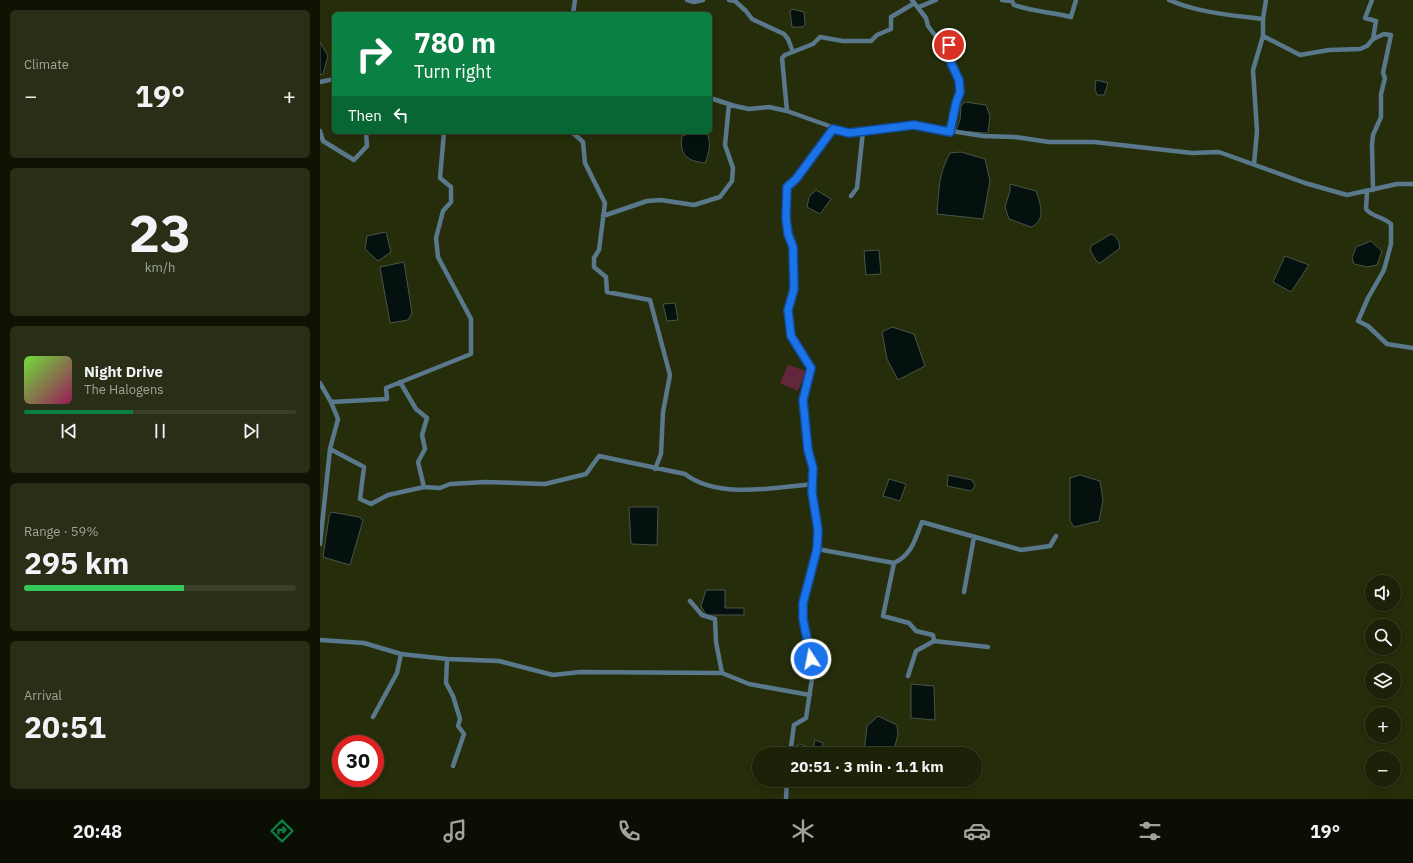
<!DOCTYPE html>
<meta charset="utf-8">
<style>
:root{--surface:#1c2208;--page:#292f16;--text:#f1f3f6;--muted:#a0a49c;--line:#3a3f29;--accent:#0b8043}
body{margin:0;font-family:"IBM Plex Sans",sans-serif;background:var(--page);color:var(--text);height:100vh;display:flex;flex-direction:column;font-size:15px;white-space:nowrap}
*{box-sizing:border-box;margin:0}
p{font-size:13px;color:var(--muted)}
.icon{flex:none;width:22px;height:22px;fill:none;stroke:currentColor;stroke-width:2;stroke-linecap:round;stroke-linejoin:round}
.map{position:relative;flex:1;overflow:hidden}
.panel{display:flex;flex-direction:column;gap:10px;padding:10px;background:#0f1304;width:320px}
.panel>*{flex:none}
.guide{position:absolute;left:12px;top:12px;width:380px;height:122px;border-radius:6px;box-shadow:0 2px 6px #0003,0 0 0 1px var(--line);background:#0b8043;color:#fff;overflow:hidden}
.tools{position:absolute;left:1045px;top:575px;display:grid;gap:8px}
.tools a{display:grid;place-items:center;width:36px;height:36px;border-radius:50%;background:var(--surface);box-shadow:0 2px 6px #0003,0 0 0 1px var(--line);font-size:20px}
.speed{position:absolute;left:12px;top:735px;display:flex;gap:8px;font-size:20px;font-weight:700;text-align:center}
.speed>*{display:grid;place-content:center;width:52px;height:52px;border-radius:50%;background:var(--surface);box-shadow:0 2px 6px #0003,0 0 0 1px var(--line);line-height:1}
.speed .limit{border:6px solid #d22;background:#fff;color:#111}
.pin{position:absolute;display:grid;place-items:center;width:34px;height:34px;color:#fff;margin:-17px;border:2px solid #fff;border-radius:50%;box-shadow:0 1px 4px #0007}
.me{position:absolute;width:44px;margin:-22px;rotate:349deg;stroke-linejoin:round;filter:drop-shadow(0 0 3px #0008)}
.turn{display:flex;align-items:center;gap:14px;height:84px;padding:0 16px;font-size:18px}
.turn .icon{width:52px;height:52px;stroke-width:2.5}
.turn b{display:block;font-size:28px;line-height:34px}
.then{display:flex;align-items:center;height:38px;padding:0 16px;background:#0003;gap:8px;font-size:15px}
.big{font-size:30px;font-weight:700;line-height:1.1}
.panel .card{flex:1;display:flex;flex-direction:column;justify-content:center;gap:6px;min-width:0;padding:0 14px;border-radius:6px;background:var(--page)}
.panel .dial{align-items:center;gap:0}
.dial b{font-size:52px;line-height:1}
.song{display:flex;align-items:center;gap:12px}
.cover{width:48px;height:48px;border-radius:6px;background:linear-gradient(135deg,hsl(100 70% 55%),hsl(330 70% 35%))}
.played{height:4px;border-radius:2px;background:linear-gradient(90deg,var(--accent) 40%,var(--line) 40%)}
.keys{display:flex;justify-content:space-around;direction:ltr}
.heat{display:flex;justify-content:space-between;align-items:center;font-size:22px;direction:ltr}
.charge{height:6px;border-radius:3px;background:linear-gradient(90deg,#34c759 59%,var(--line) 0)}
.trip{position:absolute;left:432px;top:747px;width:230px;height:40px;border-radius:20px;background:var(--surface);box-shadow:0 2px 6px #0003,0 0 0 1px var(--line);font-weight:700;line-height:40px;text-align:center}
.tabs{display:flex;height:64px;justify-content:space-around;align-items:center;background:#0b0e03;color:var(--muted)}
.tabs .icon{width:28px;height:28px}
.tabs .on{color:var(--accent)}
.tabs b{font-size:18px;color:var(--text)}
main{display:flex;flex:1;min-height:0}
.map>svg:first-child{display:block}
.green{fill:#62263d}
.water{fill:#04110e;stroke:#4a5549}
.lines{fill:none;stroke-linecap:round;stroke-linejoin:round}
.minor{stroke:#5a788c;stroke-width:4.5}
.route-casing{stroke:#114b97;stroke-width:10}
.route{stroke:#1a73e8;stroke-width:7}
</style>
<main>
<section class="panel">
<div class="card"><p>Climate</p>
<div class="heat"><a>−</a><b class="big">19°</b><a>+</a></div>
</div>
<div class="card dial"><b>23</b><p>km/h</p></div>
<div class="card">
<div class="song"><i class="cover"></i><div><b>Night Drive</b><p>The Halogens</p></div></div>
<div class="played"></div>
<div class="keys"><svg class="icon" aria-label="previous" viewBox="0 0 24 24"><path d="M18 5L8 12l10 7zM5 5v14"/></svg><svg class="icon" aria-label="pause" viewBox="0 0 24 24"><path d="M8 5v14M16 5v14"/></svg><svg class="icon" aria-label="next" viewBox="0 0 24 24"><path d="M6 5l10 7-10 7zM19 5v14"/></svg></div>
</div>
<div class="card"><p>Range · 59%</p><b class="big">295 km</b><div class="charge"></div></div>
<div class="card"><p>Arrival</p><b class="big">20:51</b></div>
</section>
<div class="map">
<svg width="1093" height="799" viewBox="0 0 1093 799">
<rect width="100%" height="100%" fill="#262d0a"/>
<path class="green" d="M 468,365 L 486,371 L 478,391 L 460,383 Z"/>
<path class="water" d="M 472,9 L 484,12 L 485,25 L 482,27 L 472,27 L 470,12 Z
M 0,42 L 8,56 L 3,74 L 0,75 Z
M 776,80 L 788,83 L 784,95 L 777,95 L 775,89 Z
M 645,102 L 666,105 L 670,116 L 668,133 L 636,131 L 640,120 L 641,106 Z
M 375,132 L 386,132 C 392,141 389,154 385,163 C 367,161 359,155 362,136 Z
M 641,152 L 665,159 L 670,181 L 663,219 L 617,214 C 619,190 618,175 630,153 Z
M 690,184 L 716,191 C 721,204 726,221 711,227 L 689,219 L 685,207 L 690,191 Z
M 496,190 L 511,199 L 500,214 L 487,207 L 489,197 Z
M 66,232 L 71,252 L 58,261 L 45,249 L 47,236 Z
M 791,234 C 797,236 801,244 799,249 L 780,263 L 777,262 L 770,250 L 771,246 Z
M 1051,241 L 1062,251 L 1057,265 L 1047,267 L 1034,264 L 1032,258 L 1036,247 Z
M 559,250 L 561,274 L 546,275 L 544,251 Z
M 965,256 L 989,265 L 971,292 L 953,282 Z
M 84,262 L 92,313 L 88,320 L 70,323 L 60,267 Z
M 355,303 L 358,320 L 347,321 L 343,304 Z
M 572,327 L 594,334 L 605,366 L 578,380 L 567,359 L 562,332 Z
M 628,475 L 652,480 L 655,486 L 651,491 L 627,486 Z
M 760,475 L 780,481 L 783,500 L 779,521 L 754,527 L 750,521 L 750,478 Z
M 569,479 L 586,484 L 580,501 L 563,496 Z
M 309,507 L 338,507 L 337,545 L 311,544 Z
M 11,512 L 39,517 L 43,520 L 30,565 L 3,557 L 9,517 Z
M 386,590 L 405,590 L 405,608 L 424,608 L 424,615 L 386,615 L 381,606 Z
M 591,684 L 614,686 L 615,720 L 591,718 Z
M 558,716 L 577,725 L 578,734 L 573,754 L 544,754 L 547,726 Z
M 495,740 L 503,743 L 500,754 L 474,754 L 473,748 L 480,744 L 493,749 Z"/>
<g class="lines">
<path class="minor" d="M 367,0 L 374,2 L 383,0
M 409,0 L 415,1 L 426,11 L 432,19 L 464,34 L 468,39 L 473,52
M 592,0 L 606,18 L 608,26 L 614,34 L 623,39 L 629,45 L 631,63 L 639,80 L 640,92 L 636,103 L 630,132
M 682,0 L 692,1 L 694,5 C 713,12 732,12 751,17 L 756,0
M 849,0 C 879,13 911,15 943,19
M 1052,0 L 1045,18 L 1056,21 L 1053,39
M 599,7 L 616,0
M 253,14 L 255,0
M 943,36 L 980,55 L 1009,50 L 1040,49 L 1047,46 L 1053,39 L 1064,34 L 1071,35 L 1063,73 L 1065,78 L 1061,94 L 1061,117 L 1053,135 L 1052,145 L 1053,190
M 0,82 L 14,79
M 390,98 L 415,106 L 429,109 L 449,107 L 467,111 L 529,133 L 594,125 L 663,136 L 695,137 L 729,142 L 774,142 L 872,153 L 899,152 L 985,183 L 1027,195 L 1077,184 L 1093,184
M 467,111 L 462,58 L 465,55 L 493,44 L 500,37 L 523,41 L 551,41 L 557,35 L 571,29 L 571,17 L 593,4
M 0,131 L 3,141 L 34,160 L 47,146 L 46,132
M 252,132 L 263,142 L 265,163 L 285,203 L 279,250 L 274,258 L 274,267 L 286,277 L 287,292 L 330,300 L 350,375 L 343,412 L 341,454 L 335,469
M 934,164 L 937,131 L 933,70 L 943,36 L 943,19 L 946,0
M 1047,192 L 1046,209 C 1052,217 1064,217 1071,224 L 1071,244 L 1064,270 L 1048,298 L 1038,321 L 1048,326 L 1067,344 L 1093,348
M 531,196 L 537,188 L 543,131
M 283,216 L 327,201 L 341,200 L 374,205 L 400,197 L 412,181 L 413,168 L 405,145 L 409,104
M 80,382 L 96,409 L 107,418 L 102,435 L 105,449 L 98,462 L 104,487
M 0,383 L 11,402 L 18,419 L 10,449 L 0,544
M 11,402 L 67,399 L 66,388 L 151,354 L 151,319 L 118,257 L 116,238 L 123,211 L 131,202 L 131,187 L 120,178 L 124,132
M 10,449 L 44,467 L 40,499 L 51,504 L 68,495 L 104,487 L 120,488 L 130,484 L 165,482 L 225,484 L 266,474 L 279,456 L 365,474 C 397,499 454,488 493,484
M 497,549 L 574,563 C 592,555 595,539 602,522 L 701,550 L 730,546 L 736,536
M 574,563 L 563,616 L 589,623 L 596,631 L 613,635 L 614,641 L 596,651 L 588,676
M 644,592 L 654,537
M 370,601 L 382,615 L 395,619 L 396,642 L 402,673
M 0,640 L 44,643 L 81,654 L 127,659 L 179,661 L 233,675 L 260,672 L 402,673 L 429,684 L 490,695
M 614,641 L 668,647
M 127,659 L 126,683 L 133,696 L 140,719 L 138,726 L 144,734 L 133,766
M 53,717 L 77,673 L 81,654
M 470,754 L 474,725 L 486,718 L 493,672 L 483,619 L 483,603 L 497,549 L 498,530 L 493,492 L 493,468 L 488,450 L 483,400 L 491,368 L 471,336 L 468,310 L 473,289 L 473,247 L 468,234 L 466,218 L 467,187 L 477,179 L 513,129
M 466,799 L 467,780"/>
</g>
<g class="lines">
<g class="route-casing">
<path id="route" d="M 491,659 L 483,619 L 483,603 L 497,549 L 498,530 L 492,492 L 493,468 L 488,450 L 483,400 L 491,368 L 471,336 L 468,310 L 474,289 L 473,247 L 468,234 L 466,218 L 467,187 L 476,179 L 513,129 L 529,133 L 594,125 L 630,132 L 636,103 L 640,92 L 639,80 L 631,63 L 629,45"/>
</g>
<use href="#route" class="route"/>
</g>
</svg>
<div class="tools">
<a><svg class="icon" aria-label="sound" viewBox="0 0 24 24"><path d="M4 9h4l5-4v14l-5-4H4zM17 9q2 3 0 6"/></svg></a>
<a><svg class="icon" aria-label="search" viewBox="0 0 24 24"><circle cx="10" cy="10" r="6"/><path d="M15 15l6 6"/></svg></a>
<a><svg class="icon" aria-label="layers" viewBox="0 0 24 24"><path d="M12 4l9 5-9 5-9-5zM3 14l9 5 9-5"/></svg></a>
<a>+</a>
<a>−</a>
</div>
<div class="speed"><div class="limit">30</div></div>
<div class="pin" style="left:629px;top:45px;background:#d93025"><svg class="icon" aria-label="arrive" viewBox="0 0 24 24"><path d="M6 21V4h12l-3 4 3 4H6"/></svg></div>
<svg class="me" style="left:491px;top:659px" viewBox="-20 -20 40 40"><circle r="17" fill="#1a73e8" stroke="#fff" stroke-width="3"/><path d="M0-11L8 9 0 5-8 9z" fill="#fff"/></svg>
<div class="trip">20:51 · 3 min · 1.1 km</div>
<div class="guide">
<div class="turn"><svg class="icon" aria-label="right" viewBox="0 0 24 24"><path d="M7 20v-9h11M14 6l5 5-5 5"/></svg><div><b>780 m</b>Turn right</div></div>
<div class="then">Then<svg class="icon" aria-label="left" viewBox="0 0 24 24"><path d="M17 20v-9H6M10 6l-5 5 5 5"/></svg></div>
</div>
</div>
</main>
<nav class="tabs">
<b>20:48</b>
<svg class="icon on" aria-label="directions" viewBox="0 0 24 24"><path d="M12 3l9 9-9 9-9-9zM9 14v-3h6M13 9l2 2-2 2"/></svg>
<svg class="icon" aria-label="music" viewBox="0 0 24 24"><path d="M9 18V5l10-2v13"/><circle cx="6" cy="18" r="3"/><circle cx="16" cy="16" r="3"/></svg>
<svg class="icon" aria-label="phone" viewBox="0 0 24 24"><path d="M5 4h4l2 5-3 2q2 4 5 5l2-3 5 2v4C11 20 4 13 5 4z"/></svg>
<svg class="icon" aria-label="climate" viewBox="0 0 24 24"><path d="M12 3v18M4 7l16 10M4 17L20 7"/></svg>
<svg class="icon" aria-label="car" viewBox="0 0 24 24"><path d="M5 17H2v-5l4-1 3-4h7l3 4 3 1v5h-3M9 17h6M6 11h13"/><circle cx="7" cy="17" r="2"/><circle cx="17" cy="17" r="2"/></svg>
<svg class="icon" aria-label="filters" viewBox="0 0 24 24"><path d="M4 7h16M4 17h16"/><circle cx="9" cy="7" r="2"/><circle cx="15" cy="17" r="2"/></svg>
<b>19°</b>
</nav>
